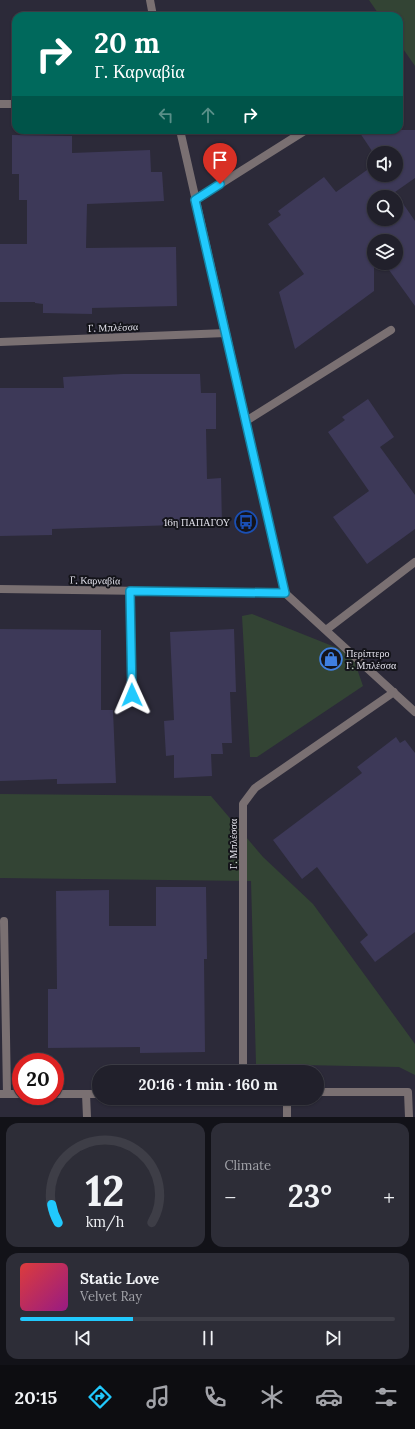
<!DOCTYPE html>
<meta charset="utf-8">
<style>
:root{--surface:#21202b;--page:#2d2d37;--text:#f1f3f6;--muted:#a2a3a9;--line:#3e3e47;--accent:#21c9fd}
body{margin:0;font-family:Lora,serif;background:var(--page);color:var(--text);height:100vh;display:flex;flex-direction:column;font-size:15px;white-space:nowrap}
*{box-sizing:border-box;margin:0}
p{font-size:13px;color:var(--muted)}
.icon{flex:none;width:22px;height:22px;fill:none;stroke:currentColor;stroke-width:2;stroke-linecap:round;stroke-linejoin:round}
.map{position:relative;height:1117px;overflow:hidden}
.sheet{display:flex;flex-direction:column;gap:6px;padding:6px;background:#121218;flex:1}
.sheet>*{flex:none}
.top-card{position:absolute;left:12px;top:12px;width:391px;height:122px;border-radius:12px;box-shadow:0 1px 3px #0004,0 0 0 1px var(--line);background:#00695c;color:#fff;overflow:hidden}
.fabs{position:absolute;left:367px;top:146px;display:grid;gap:8px}
.fabs a{display:grid;place-items:center;width:36px;height:36px;border-radius:50%;background:var(--surface);box-shadow:0 1px 3px #0004,0 0 0 1px var(--line);font-size:20px}
.speed{position:absolute;left:12px;top:1053px;display:flex;gap:8px;font-size:20px;font-weight:700;text-align:center}
.speed>*{display:grid;place-content:center;width:52px;height:52px;border-radius:50%;background:var(--surface);box-shadow:0 1px 3px #0004,0 0 0 1px var(--line);line-height:1}
.speed .limit{border:6px solid #d22;background:#fff;color:#111}
.pin{position:absolute;display:grid;place-items:center;width:34px;height:34px;color:#fff;margin:-41px -17px;border-radius:50% 50% 50% 0;rotate:-45deg;box-shadow:0 0 4px #0007}
.pin .icon{rotate:45deg}
.me{position:absolute;width:44px;margin:-22px;rotate:359deg;stroke-linejoin:round;filter:drop-shadow(0 0 3px #0008)}
.turn{display:flex;align-items:center;gap:14px;height:84px;padding:0 16px;font-size:18px}
.turn .icon{width:52px;height:52px;stroke-width:2.5}
.turn b{display:block;font-size:28px;line-height:34px}
.lanes{display:flex;align-items:center;height:38px;padding:0 16px;background:#0003;justify-content:center;gap:20px;direction:ltr}
.lanes .off{opacity:.35}
.big{font-size:30px;font-weight:700;line-height:1.1}
.sheet .tile{flex:1;display:flex;flex-direction:column;justify-content:center;gap:6px;min-width:0;padding:0 14px;border-radius:12px;background:var(--page)}
.sheet .dial{align-items:center;gap:0}
.dial svg{height:104px;overflow:visible;fill:none;stroke:var(--line);stroke-width:7;stroke-linecap:round;text-anchor:middle}
.dial text{fill:var(--text);stroke:none}
.song{display:flex;align-items:center;gap:12px}
.cover{width:48px;height:48px;border-radius:6px;background:linear-gradient(135deg,hsl(0 70% 55%),hsl(310 70% 35%))}
.played{height:4px;border-radius:2px;background:linear-gradient(90deg,var(--accent) 30%,var(--line) 30%)}
.keys{display:flex;justify-content:space-around;direction:ltr}
.heat{display:flex;justify-content:space-between;align-items:center;font-size:22px;direction:ltr}
.sheet .tiles{flex:1;display:grid;gap:6px;grid-template-columns:1fr 1fr}
.tile:last-child{grid-column:span 2}
.trip{position:absolute;left:92px;top:1065px;width:232px;height:40px;border-radius:20px;background:var(--surface);box-shadow:0 1px 3px #0004,0 0 0 1px var(--line);font-weight:700;line-height:40px;text-align:center}
.tabs{display:flex;height:64px;justify-content:space-around;align-items:center;background:#0d0d11;color:var(--muted)}
.tabs .icon{width:28px;height:28px}
.tabs .current{color:var(--accent)}
.tabs b{font-size:18px;color:var(--text)}
.map>svg:first-child{display:block}
.green{fill:#334434}
.building{fill:#3d3958;fill-rule:evenodd}
.lines{fill:none;stroke-linecap:round;stroke-linejoin:round}
.lane{stroke:#7a7072;stroke-width:8}
.street{stroke:#7a7072;stroke-width:8}
.route-casing{stroke:#1583a4;stroke-width:10}
.route{stroke:#21c9fd;stroke-width:7}
.labels{text-anchor:middle;stroke-width:4;stroke-linejoin:round;paint-order:stroke}
.street-label{font-size:10px;fill:#e4e3ed;stroke:#14141a}
.poi-label{font-size:10px;fill:#e4e3ed;stroke:#14141a;text-anchor:end}
</style>
<div class="map">
<svg width="415" height="1117" viewBox="0 0 415 1117">
<rect width="100%" height="100%" fill="#2c2a39"/>
<path class="green" d="M 369,0 L 415,0 L 415,66 L 399,43 L 399,16 L 380,16 Z
M 252,614 L 340,649 L 354,660 L 363,686 L 257,757 L 250,757 L 242,616 Z
M 0,794 L 211,796 L 263,857 L 313,904 L 415,1044 L 415,1075 L 399,1067 L 256,1064 L 251,881 L 0,878 Z"/>
<path class="building" d="M 358,130 L 415,130 L 415,178 L 395,192 L 415,221 L 415,306 L 384,263 L 396,263 L 396,241 L 374,241 L 374,291 L 295,349 L 279,292 L 304,274 L 268,224 L 281,215 L 278,211 L 324,177 L 336,192 L 374,165 L 374,175 L 396,175 L 396,153 L 374,153 L 374,154 ZM 374,197 L 396,197 L 396,219 L 374,219 Z
M 12,135 L 72,136 L 72,153 L 150,150 L 151,172 L 162,172 L 164,201 L 87,204 L 86,248 L 176,247 L 177,306 L 92,308 L 92,314 L 43,313 L 43,304 L 35,303 L 35,302 L 0,302 L 0,244 L 27,244 L 27,200 L 19,200 L 19,174 L 12,174 Z
M 123,374 L 200,374 L 201,393 L 216,393 L 216,429 L 206,429 L 207,479 L 221,478 L 222,525 L 175,526 L 175,525 L 52,529 L 52,535 L 0,536 L 0,388 L 64,388 L 63,377 Z
M 368,399 L 394,437 L 380,447 L 415,495 L 415,529 L 367,564 L 333,517 L 369,491 L 328,432 L 345,420 L 342,417 Z
M 0,629 L 101,630 L 101,710 L 113,710 L 116,783 L 57,784 L 57,779 L 0,781 Z
M 234,629 L 236,692 L 230,692 L 232,743 L 222,743 L 223,754 L 211,754 L 212,776 L 174,778 L 174,755 L 166,756 L 164,721 L 174,720 L 170,632 Z
M 396,737 L 400,743 L 405,740 L 415,753 L 415,932 L 375,962 L 360,942 L 368,935 L 317,867 L 302,879 L 273,840 L 362,773 L 357,767 Z
M 156,887 L 206,887 L 207,959 L 204,959 L 205,1052 L 140,1053 L 140,1047 L 48,1048 L 48,989 L 57,989 L 56,891 L 109,890 L 109,926 L 156,926 Z"/>
<g class="lines">
<path class="lane" d="M 130,591 L 132,695"/>
<path class="street" d="M 150,0 L 153,16
M 0,104 L 16,104
M 180,130 L 285,593 L 415,712
M 195,200 L 306,130
M 0,342 L 226,333
M 246,421 L 391,330
M 0,589 L 285,593
M 326,630 L 415,562
M 4,921 L 7,1094
M 243,1072 L 243,804 L 255,788 L 394,692
M 317,1092 L 408,1092 L 409,1117
M 0,1094 L 21,1094
M 55,1094 L 99,1094
M 86,1094 L 87,1117
M 287,1098 L 287,1117"/>
</g>
<g class="lines">
<g class="route-casing">
<path id="route" d="M 132,695 L 130,591 L 285,593 L 195,200 L 220,184"/>
</g>
<use href="#route" class="route"/>
</g>
<defs>
<g id="bus-ring" transform="scale(1.15)"><circle r="9.5" fill="#14141a" stroke="#1a4fb4" stroke-width="1.5"/><path d="M-5-6H5V4H4V6H2V4H-2V6H-4V4H-5ZM-3.5-4V0h7V-4ZM-3.5 1.2v1.5H-2V1.2ZM2 1.2v1.5H3.5V1.2Z" fill="#1a4fb4"/></g>
<g id="shop-ring" transform="scale(1.15)"><circle r="9.5" fill="#14141a" stroke="#3f7fe0" stroke-width="1.5"/><path d="M-5-2.5h2.3a2.7 3.5 0 0 1 5.4 0H5L5.5 6h-11ZM-1.5-2.5h3a1.5 2.3 0 0 0-3 0Z" fill="#3f7fe0"/></g>
</defs>
<g fill-rule="evenodd">
<use href="#bus-ring" x="246" y="522"/>
<use href="#shop-ring" x="331" y="659"/>
</g>
<g class="labels">
<g class="street-label">
<text transform="translate(113 327) rotate(-2)" y="4">Γ. Μπλέσσα</text>
<text transform="translate(95 580) rotate(1)" y="4">Γ. Καρναβία</text>
<text transform="translate(233 844) rotate(-90)" y="4">Γ. Μπλέσσα</text>
</g>
<g class="poi-label">
<text x="230" y="526">16η ΠΑΠΑΓΟΥ</text>
<text x="346" y="657" text-anchor="start">Περίπτερο<tspan x="346" dy="12">Γ. Μπλέσσα</tspan></text>
</g>
</g>
</svg>
<div class="fabs">
<a><svg class="icon" aria-label="sound" viewBox="0 0 24 24"><path d="M4 9h4l5-4v14l-5-4H4zM17 9q2 3 0 6"/></svg></a>
<a><svg class="icon" aria-label="search" viewBox="0 0 24 24"><circle cx="10" cy="10" r="6"/><path d="M15 15l6 6"/></svg></a>
<a><svg class="icon" aria-label="layers" viewBox="0 0 24 24"><path d="M12 4l9 5-9 5-9-5zM3 14l9 5 9-5"/></svg></a>
</div>
<div class="speed"><div class="limit">20</div></div>
<div class="pin" style="left:220px;top:184px;background:#d93025"><svg class="icon" aria-label="arrive" viewBox="0 0 24 24"><path d="M6 21V4h12l-3 4 3 4H6"/></svg></div>
<svg class="me" style="left:132px;top:695px" viewBox="-20 -20 40 40"><path d="M0-17L14 15 0 8-14 15z" fill="#21c9fd" stroke="#fff" stroke-width="4"/></svg>
<div class="trip">20:16 · 1 min · 160 m</div>
<div class="top-card">
<div class="turn"><svg class="icon" aria-label="right" viewBox="0 0 24 24"><path d="M7 20v-9h11M14 6l5 5-5 5"/></svg><div><b>20 m</b>Γ. Καρναβία</div></div>
<div class="lanes"><svg class="icon off" aria-label="left" viewBox="0 0 24 24"><path d="M17 20v-9H6M10 6l-5 5 5 5"/></svg><svg class="icon off" aria-label="ahead" viewBox="0 0 24 24"><path d="M12 20V5M6 11l6-6 6 6"/></svg><svg class="icon" aria-label="right" viewBox="0 0 24 24"><path d="M7 20v-9h11M14 6l5 5-5 5"/></svg></div>
</div>
</div>
<section class="sheet">
<div class="tiles">
<div class="tile dial"><svg viewBox="0 0 100 80">
<path d="M14 69A42 42 0 1 1 86 69"/>
<path d="M14 69A42 42 0 0 1 9 55" stroke="#21c9fd"/>
<text x="50" y="56" font-size="32" font-weight="700">12</text>
<text x="50" y="72" font-size="11">km/h</text>
</svg></div>
<div class="tile"><p>Climate</p>
<div class="heat"><a>−</a><b class="big">23°</b><a>+</a></div>
</div>
<div class="tile">
<div class="song"><i class="cover"></i><div><b>Static Love</b><p>Velvet Ray</p></div></div>
<div class="played"></div>
<div class="keys"><svg class="icon" aria-label="previous" viewBox="0 0 24 24"><path d="M18 5L8 12l10 7zM5 5v14"/></svg><svg class="icon" aria-label="pause" viewBox="0 0 24 24"><path d="M8 5v14M16 5v14"/></svg><svg class="icon" aria-label="next" viewBox="0 0 24 24"><path d="M6 5l10 7-10 7zM19 5v14"/></svg></div>
</div>
</div>
</section>
<nav class="tabs">
<b>20:15</b>
<svg class="icon current" aria-label="directions" viewBox="0 0 24 24"><path d="M12 3l9 9-9 9-9-9zM9 14v-3h6M13 9l2 2-2 2"/></svg>
<svg class="icon" aria-label="music" viewBox="0 0 24 24"><path d="M9 18V5l10-2v13"/><circle cx="6" cy="18" r="3"/><circle cx="16" cy="16" r="3"/></svg>
<svg class="icon" aria-label="phone" viewBox="0 0 24 24"><path d="M5 4h4l2 5-3 2q2 4 5 5l2-3 5 2v4C11 20 4 13 5 4z"/></svg>
<svg class="icon" aria-label="climate" viewBox="0 0 24 24"><path d="M12 3v18M4 7l16 10M4 17L20 7"/></svg>
<svg class="icon" aria-label="car" viewBox="0 0 24 24"><path d="M5 17H2v-5l4-1 3-4h7l3 4 3 1v5h-3M9 17h6M6 11h13"/><circle cx="7" cy="17" r="2"/><circle cx="17" cy="17" r="2"/></svg>
<svg class="icon" aria-label="filters" viewBox="0 0 24 24"><path d="M4 7h16M4 17h16"/><circle cx="9" cy="7" r="2"/><circle cx="15" cy="17" r="2"/></svg>
</nav>
